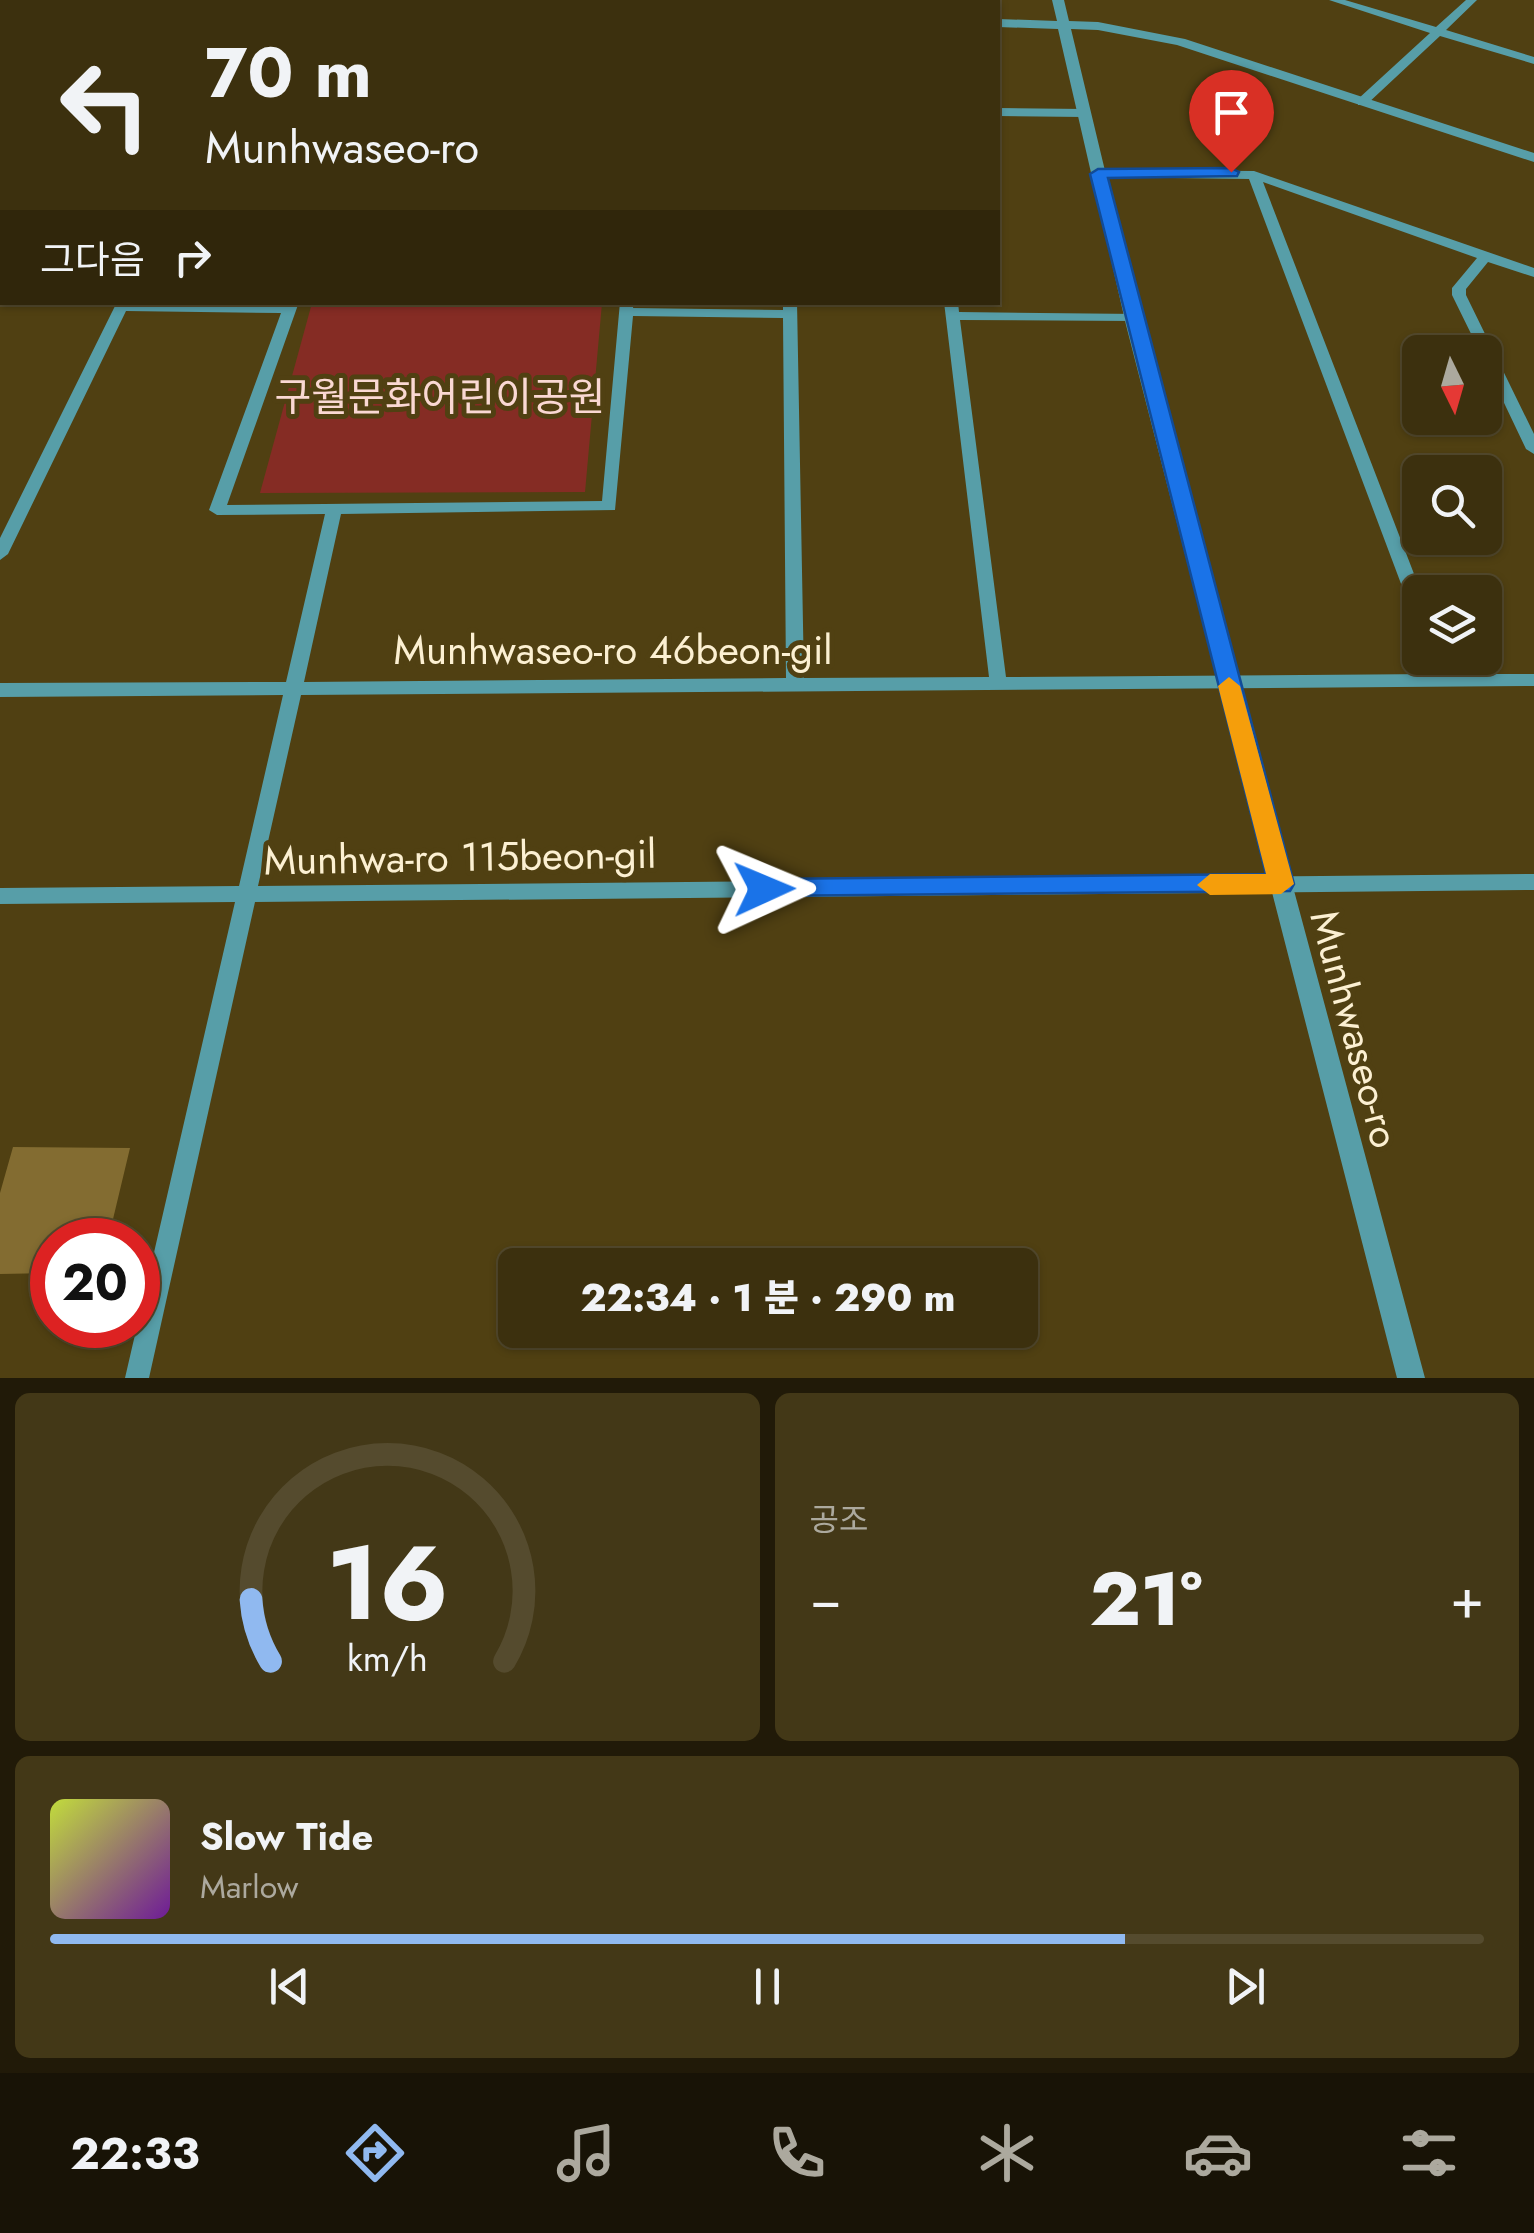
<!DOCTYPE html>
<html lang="ko">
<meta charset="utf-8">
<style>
:root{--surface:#3c300e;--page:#433817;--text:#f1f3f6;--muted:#aca99e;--line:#554b2e;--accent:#90b9f0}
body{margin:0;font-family:Jost,"Noto Sans KR",sans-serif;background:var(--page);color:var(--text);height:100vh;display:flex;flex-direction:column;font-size:38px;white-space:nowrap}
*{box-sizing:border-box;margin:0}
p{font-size:32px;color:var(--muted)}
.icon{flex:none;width:55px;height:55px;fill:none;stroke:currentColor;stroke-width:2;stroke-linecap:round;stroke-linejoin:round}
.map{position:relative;height:1378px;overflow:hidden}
.panel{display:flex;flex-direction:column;gap:15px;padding:15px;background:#211a08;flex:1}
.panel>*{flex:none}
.top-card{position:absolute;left:0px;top:0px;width:1000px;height:305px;box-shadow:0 2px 8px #0004,0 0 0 2px var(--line);background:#3c300e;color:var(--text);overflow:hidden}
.needle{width:65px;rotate:175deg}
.tools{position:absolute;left:1402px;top:335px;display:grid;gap:20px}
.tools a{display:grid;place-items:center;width:100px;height:100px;border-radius:15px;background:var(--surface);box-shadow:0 2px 8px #0004,0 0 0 2px var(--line);font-size:50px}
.speed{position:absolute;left:30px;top:1218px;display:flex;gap:20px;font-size:50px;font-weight:700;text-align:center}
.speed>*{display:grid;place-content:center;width:130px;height:130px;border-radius:50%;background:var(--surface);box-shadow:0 2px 8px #0004,0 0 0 2px var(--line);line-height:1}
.speed .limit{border:15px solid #d22;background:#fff;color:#111}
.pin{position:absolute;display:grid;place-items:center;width:85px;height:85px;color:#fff;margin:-102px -42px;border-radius:50% 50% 50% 0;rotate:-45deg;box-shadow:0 0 10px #0007}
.pin .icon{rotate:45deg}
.me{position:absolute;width:110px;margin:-55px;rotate:89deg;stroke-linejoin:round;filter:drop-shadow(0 0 8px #0008)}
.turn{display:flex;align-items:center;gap:35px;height:210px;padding:0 40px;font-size:45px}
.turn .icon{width:130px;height:130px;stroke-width:2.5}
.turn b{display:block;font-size:70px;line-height:85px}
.then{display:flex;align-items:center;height:95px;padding:0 40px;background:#0003;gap:20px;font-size:38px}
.big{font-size:75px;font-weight:800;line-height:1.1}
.panel .card{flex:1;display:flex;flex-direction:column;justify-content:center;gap:15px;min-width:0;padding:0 35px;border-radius:15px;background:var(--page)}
.panel .dial{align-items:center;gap:0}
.dial svg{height:260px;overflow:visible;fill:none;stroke:var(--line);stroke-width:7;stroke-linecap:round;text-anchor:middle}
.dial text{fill:var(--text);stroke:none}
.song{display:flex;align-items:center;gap:30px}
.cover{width:120px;height:120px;border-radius:15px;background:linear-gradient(135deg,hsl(70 70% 55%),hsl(280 70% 35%))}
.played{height:10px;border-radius:5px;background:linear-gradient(90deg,var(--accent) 75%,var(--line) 75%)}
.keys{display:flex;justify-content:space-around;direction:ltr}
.heat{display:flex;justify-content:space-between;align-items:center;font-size:55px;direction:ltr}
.panel .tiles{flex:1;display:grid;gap:15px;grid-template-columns:1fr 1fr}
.card:last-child{grid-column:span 2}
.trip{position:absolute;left:498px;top:1248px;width:540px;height:100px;border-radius:15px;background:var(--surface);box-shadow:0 2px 8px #0004,0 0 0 2px var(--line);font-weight:800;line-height:100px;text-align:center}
.menu{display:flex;height:160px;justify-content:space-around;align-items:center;background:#181306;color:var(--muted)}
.menu .icon{width:70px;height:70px}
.menu .selected{color:var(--accent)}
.menu b{font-size:45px;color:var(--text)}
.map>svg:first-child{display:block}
.green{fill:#852c24}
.building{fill:#836c31}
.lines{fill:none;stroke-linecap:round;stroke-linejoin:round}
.service{fill:#579ea8;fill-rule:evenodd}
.minor{fill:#579ea8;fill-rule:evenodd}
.route{fill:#1a73e8;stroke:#114b97;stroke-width:2.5}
.slow{fill:#f59e0b}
.labels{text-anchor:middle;stroke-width:10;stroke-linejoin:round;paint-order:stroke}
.park-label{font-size:40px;fill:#fad8d3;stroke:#504012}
.street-label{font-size:40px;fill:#fcf0d2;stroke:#504012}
</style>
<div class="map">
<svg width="1534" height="1378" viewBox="0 0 1534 1378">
<rect width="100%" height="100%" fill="#504012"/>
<path class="green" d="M 312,303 L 602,303 L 585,492 L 260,493 Z"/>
<path class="building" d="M 13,1147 L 130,1148 L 108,1240 L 52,1240 L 52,1273 L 0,1274 L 0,1193 Z"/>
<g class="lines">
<path class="service" d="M 1329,0 L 1345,0 L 1436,27 L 1466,0 L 1477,0 L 1446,30 L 1534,57 L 1534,64 L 1440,36 L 1366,105 L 1358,105 L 1358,99 L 1430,33 Z
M 998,108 L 1084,109 L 1090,113 L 1084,117 L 998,116 Z
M 1098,170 L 1254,171 L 1534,268 L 1534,277 L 1488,262 L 1466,289 L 1466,295 L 1534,434 L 1534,454 L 1526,449 L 1485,363 L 1485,352 L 1480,352 L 1452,295 L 1452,288 L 1477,258 L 1263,182 L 1421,592 L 1420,619 L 1412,613 L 1249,179 L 1094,177 L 1092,174 Z
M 2,215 L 2,226 L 0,227 L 0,216 Z
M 0,274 L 2,274 L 2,282 L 0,282 Z
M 117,302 L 284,305 L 299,302 L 227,505 L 602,501 L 620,302 L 634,302 L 633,308 L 783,310 L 783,302 L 797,302 L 804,678 L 989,677 L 944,302 L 958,302 L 959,312 L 1138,314 L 1140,317 L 1133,321 L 960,320 L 1006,677 L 1434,674 L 1429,658 L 1445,658 L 1452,674 L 1534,674 L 1534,686 L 301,695 L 258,886 L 1534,874 L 1534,890 L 255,902 L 149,1378 L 125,1378 L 235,902 L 0,904 L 0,888 L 239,886 L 283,695 L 0,697 L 0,683 L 286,682 L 325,514 L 217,515 L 209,510 L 281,313 L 126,311 L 8,554 L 0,560 L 0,538 ZM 633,316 L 783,318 L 786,678 L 304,682 L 341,514 L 615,510 Z"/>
<path class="minor" d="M 1052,0 L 1064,0 L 1069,21 L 1098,22 L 1185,39 L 1534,153 L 1534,162 L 1177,45 L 1098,30 L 1071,29 L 1142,325 L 1425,1378 L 1397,1378 L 1126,325 L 1058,29 L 998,27 L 998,19 L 1057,21 Z
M 0,6 L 2,6 L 2,14 L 0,14 Z"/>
</g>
<path class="route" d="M 1231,168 L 1239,172 L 1237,176 L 1108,178 L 1294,884 L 1290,891 L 755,896 L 751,889 L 755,882 L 764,879 L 1266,874 L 1090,174 L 1098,169 Z"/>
<path class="slow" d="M 1229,677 L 1240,686 L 1294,884 L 1281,894 L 1210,895 L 1197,885 L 1210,874 L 1266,874 L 1218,686 Z"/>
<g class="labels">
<g class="park-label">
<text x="440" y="411">구월문화어린이공원</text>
</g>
<g class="street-label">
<text x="613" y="664">Munhwaseo-ro 46beon-gil</text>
<text transform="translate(460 857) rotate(-1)" y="14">Munhwa-ro 115beon-gil</text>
<text transform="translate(1355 1029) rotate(75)" y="14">Munhwaseo-ro</text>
</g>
</g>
</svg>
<div class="tools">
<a><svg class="needle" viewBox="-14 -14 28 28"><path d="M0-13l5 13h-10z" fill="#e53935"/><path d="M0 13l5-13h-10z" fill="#aca99e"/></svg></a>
<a><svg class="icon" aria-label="search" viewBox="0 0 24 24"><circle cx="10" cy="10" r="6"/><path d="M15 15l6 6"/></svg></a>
<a><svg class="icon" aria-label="layers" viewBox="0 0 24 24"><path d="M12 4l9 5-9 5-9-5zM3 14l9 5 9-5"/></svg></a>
</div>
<div class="speed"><div class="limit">20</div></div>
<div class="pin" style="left:1231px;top:172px;background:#d93025"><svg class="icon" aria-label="arrive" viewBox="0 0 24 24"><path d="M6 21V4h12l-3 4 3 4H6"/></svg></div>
<svg class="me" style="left:764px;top:889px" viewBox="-20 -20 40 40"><path d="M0-17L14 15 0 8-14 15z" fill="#1a73e8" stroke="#fff" stroke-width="4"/></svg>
<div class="trip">22:34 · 1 분 · 290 m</div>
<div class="top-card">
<div class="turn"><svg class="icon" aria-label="left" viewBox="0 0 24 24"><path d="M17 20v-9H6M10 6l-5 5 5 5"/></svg><div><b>70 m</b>Munhwaseo-ro</div></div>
<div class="then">그다음<svg class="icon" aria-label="right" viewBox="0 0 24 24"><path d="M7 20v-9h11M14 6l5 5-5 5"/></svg></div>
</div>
</div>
<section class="panel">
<div class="tiles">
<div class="card dial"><svg viewBox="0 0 100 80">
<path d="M14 69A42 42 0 1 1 86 69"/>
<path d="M14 69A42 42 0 0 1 8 50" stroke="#90b9f0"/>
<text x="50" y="56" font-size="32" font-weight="700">16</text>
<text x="50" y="72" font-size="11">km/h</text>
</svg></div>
<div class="card"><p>공조</p>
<div class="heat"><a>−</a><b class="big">21°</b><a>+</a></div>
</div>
<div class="card">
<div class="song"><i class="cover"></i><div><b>Slow Tide</b><p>Marlow</p></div></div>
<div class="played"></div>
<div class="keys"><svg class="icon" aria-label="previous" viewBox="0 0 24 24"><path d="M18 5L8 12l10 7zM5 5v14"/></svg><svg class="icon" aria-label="pause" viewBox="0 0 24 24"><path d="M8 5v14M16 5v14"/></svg><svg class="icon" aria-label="next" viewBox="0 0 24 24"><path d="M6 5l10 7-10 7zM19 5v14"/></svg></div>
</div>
</div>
</section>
<nav class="menu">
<b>22:33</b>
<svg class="icon selected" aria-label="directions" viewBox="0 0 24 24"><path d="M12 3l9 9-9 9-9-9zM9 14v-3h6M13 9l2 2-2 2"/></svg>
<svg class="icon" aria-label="music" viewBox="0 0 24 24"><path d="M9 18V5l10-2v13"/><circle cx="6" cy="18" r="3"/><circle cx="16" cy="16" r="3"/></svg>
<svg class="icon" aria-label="phone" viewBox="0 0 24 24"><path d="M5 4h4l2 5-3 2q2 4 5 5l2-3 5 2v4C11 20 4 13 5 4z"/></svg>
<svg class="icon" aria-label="climate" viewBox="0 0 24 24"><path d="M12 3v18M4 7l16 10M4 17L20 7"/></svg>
<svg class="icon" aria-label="car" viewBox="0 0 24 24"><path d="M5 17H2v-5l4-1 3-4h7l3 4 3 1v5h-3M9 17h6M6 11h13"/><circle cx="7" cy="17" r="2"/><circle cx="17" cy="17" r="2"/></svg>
<svg class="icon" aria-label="filters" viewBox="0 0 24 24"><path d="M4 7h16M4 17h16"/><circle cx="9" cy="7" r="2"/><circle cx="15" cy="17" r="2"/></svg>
</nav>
